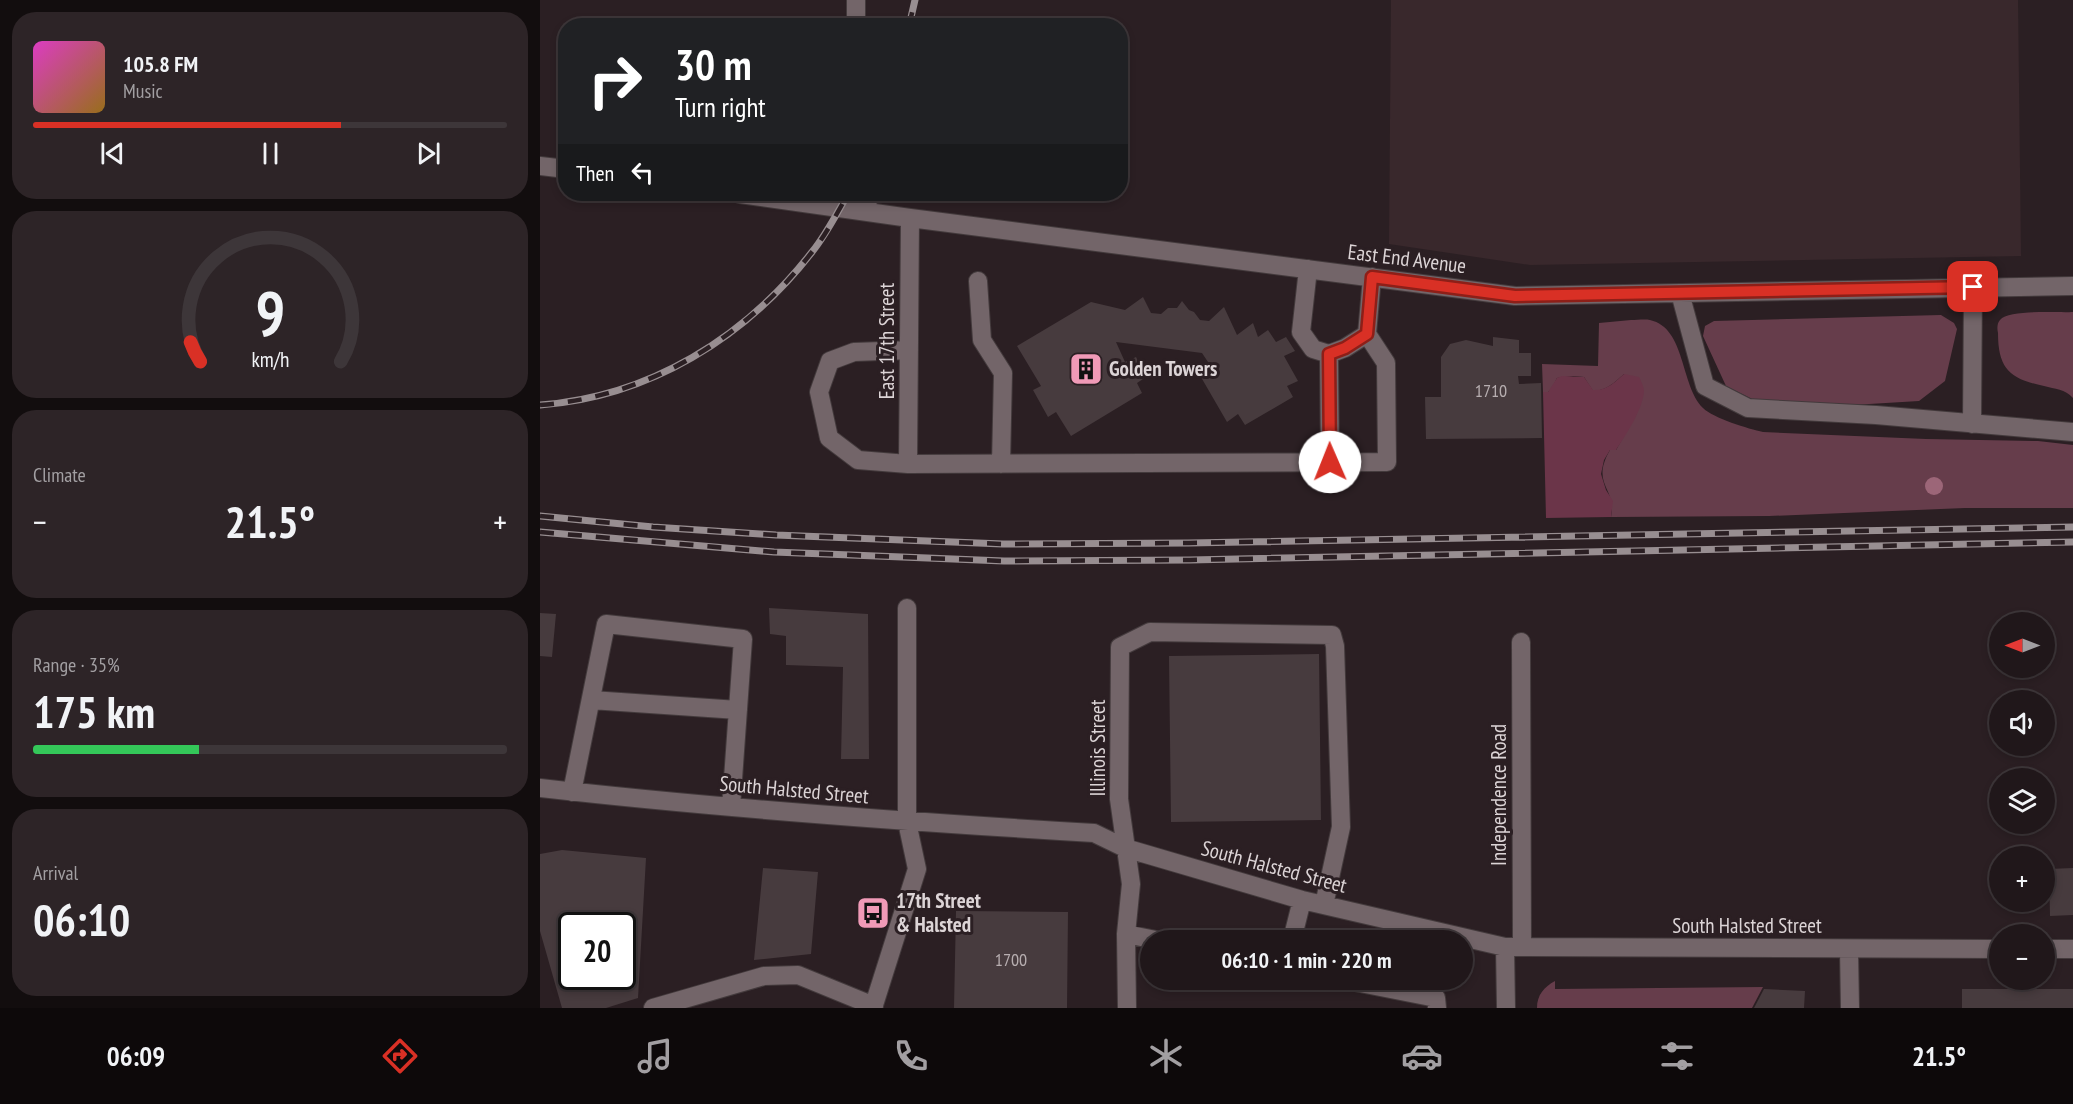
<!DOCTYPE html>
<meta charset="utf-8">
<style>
:root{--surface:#20171a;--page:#2d2427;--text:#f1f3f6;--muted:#a29fa2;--line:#3d3639;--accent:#d93025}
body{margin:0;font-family:"PT Sans Narrow",sans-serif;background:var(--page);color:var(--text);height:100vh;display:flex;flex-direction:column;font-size:22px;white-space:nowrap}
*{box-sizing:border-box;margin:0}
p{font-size:20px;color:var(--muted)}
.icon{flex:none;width:33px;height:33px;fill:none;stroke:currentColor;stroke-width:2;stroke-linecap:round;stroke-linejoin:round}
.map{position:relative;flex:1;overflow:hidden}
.drawer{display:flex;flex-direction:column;gap:12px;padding:12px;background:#120d0e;width:540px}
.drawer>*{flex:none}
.top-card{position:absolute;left:18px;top:18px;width:570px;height:183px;border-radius:24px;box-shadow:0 3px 9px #0003,0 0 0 2px var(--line);background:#202124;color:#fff;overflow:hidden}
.needle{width:39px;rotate:270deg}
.fabs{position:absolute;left:1449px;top:612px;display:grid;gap:12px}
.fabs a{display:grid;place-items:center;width:66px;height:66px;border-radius:50%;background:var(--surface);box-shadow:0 3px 9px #0003,0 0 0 2px var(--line);font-size:30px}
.speed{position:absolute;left:18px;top:912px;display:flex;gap:12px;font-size:30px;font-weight:700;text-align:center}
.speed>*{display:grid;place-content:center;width:78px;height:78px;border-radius:50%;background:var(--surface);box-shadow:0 3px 9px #0003,0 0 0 2px var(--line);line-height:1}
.speed .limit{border:3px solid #111;border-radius:9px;background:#fff;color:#111}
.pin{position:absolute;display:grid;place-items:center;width:51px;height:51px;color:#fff;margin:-26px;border-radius:12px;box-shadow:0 3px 9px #0006}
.me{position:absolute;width:66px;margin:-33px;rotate:359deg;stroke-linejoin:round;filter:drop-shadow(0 0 4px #0008)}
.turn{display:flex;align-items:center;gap:21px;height:126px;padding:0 18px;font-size:27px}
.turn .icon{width:78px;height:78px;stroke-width:2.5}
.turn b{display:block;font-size:42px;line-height:51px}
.then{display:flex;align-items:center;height:57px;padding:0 18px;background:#0003;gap:12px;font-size:22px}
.big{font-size:45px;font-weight:700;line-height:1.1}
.drawer .card{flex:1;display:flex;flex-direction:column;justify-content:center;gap:9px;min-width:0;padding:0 21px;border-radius:24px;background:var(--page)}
.drawer .dial{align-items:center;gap:0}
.dial svg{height:156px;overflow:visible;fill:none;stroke:var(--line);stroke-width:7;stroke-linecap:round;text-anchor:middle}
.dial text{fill:var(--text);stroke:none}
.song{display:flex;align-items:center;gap:18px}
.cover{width:72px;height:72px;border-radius:9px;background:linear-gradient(135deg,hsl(310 70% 55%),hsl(40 70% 35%))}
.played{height:6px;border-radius:3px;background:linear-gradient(90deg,var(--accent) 65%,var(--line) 65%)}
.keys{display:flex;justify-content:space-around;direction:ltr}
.heat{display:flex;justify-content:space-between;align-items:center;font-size:33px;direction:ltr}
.charge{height:9px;border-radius:4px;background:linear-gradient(90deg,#34c759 35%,var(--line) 0)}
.trip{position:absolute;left:600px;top:930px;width:333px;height:60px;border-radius:30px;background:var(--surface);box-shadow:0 3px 9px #0003,0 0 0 2px var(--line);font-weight:700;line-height:60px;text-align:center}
.dock{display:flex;height:96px;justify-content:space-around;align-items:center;background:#0d090a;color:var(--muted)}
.dock .icon{width:42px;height:42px}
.dock .on{color:var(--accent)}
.dock b{font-size:27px;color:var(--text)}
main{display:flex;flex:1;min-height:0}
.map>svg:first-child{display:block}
.built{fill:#39282c}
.green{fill:#663d4b}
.forest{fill:#6b3549}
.building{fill:#473b3e;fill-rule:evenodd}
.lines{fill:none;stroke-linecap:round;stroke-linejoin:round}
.minor-casing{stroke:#433a3c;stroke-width:20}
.minor{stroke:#736569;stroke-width:18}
.rail-casing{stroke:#988e91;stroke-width:7}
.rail{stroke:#2b1f23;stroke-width:4.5;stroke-dasharray:14;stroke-linecap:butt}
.tree{fill:#9c6678}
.route-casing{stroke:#8d1f18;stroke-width:15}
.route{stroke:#d93025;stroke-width:10}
.labels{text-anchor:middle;stroke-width:6;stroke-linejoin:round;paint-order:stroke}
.number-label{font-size:18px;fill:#b7aeb0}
.street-label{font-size:21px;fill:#dcd4d6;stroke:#2b1f23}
.poi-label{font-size:21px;font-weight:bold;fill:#dcd4d6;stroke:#2b1f23;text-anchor:start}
</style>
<main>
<section class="drawer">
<div class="card">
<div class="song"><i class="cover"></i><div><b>105.8 FM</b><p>Music</p></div></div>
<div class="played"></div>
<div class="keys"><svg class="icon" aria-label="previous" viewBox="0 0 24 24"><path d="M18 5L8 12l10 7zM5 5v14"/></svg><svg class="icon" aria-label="pause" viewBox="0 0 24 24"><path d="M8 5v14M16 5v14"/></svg><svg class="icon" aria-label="next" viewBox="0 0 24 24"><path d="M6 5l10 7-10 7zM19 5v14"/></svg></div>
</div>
<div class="card dial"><svg viewBox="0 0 100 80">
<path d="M14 69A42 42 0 1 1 86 69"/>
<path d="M14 69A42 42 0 0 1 9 59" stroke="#d93025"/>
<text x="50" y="56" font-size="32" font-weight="700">9</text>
<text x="50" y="72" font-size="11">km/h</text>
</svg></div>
<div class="card"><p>Climate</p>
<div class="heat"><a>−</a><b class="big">21.5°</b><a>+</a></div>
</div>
<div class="card"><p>Range · 35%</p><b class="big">175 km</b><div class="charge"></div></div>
<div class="card"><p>Arrival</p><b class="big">06:10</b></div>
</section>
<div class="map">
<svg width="1533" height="1008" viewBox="0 0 1533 1008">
<rect width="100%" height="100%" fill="#2b1f23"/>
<path class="built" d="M 851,0 L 1478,0 L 1481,256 L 990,265 L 849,244 Z"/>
<path class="green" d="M 1533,312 L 1533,398 C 1525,389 1515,389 1504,386 C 1470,379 1458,369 1458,333 C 1457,329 1457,323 1460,320 C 1469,309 1518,313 1533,312 Z
M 1401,315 L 1414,323 L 1417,329 L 1405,381 L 1379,401 L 1296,406 L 1214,400 L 1186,386 L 1163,336 L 1165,326 L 1174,321 Z
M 1091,320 C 1097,320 1105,319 1110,320 C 1146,328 1140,385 1163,408 C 1173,418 1209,429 1223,432 L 1386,439 L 1498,441 L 1533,445 L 1533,508 L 1425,508 L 1229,516 L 1071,517 C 1077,487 1050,485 1070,450 L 1076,450 L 1097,413 L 1084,374 C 1075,382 1066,391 1053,391 L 1044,377 L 1033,376 L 1017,378 L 1012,388 L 1008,392 L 1003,392 L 1002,364 L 1058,366 L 1059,323 Z
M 1015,981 L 1015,989 L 1223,987 L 1212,1008 L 997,1008 C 997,995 1004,987 1015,981 Z"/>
<path class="forest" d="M 1084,374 L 1099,377 C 1101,381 1104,387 1104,391 C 1103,409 1086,435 1076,450 L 1070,450 L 1064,460 L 1061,474 L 1066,490 L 1073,501 L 1071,517 L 1006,518 L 1003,392 L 1008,392 L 1017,378 L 1022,376 L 1044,377 L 1053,390 C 1066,391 1075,382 1084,374 Z"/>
<path class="building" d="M 603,297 L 611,313 L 621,314 L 628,308 L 637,308 L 642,301 L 649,310 L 654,312 L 660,320 L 669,321 L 684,307 L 697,335 L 713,323 L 718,337 L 728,330 L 736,342 L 746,337 L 755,351 L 744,356 L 758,381 L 747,386 L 753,397 L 705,425 L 698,414 L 687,422 L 658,372 L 670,365 L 662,353 L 576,342 L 585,362 L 596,357 L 606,377 L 597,383 L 602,393 L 531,436 L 516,412 L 508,417 L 493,390 L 501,386 L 477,346 L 551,302 L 585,310 Z
M 953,337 L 979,340 L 979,353 L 991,353 L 991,376 L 978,376 L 979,384 L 1001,383 L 1002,438 L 886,439 L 885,397 L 901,397 L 901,357 L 910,344 L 926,340 L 953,346 Z
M 229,608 L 328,614 L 329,759 L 301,759 L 303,667 L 246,665 L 246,636 L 230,634 Z
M 0,613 L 16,614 L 12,657 L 0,656 Z
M 779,654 L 781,820 L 631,822 L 629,656 Z
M 22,850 L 106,858 L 98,998 L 66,1008 L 22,1008 L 0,931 L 0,854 ZM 32,926 L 82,926 L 82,976 L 32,976 Z
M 223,868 L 278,872 L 271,954 L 214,960 Z
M 1533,868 L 1533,915 L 1510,916 L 1509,869 Z
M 416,911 L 528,912 L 527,1008 L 414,1008 Z
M 1224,989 L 1265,991 L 1264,1008 L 1214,1008 Z
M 1422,989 L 1533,989 L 1533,1008 L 1422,1008 Z"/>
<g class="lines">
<g class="minor-casing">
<path id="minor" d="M 316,0 L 316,26
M 0,166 L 26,169
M 200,194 L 370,218 L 975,296 L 1533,286
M 327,194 L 328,211
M 768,269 L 761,332 L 773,349 L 789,354 L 805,348 L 827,334
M 438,281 L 442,340 L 463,373 L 461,464
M 1140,293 L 1165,386 L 1208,408 L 1336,415 L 1533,432
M 369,350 L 314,352 L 290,361 L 279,392 L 289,438 L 318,460 L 368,464 L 847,462 L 846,363 L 827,334 L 832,277
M 789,354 L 790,462
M 1432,424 L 1433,287
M 368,464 L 370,218
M 981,642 L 982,947
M 51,700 L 198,710
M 0,788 C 184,809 369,822 554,833 L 585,848 L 762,900 L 965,947 L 1460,949
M 32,792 L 66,624 L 203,639 L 191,807
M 586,934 L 616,940
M 752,940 L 762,900
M 965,947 L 966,1008
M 1504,949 L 1533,949
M 1309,950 L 1310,1008
M 805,980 L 896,998 L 897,1008
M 113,1008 L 224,976 L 258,975 L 334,1006
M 333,1008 L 377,869 L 367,822 L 367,608
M 587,1008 L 586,934 L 591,884 L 579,799 L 580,647 L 610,632 L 792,635 L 795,646 L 801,827 L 784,905"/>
</g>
<use href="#minor" class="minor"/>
<g class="rail-casing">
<path id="rail" d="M 369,26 L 375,0
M 0,405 C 109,397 205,338 272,252 C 286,235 297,213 308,194
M 0,516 L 113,527 L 236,535 L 463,544 L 649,543 L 1533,527
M 0,532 L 234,552 L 464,561 L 650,560 L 1533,542"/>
</g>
<use href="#rail" class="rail"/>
</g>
<circle class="tree" cx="1394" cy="486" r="9"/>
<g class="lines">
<g class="route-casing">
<path id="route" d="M 790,462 L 789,354 L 805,348 L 827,334 L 832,277 L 975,296 L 1433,287"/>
</g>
<use href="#route" class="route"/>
</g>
<defs>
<g id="building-square" transform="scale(1.725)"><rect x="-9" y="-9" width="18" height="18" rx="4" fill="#f09ab7" stroke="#2b1f23"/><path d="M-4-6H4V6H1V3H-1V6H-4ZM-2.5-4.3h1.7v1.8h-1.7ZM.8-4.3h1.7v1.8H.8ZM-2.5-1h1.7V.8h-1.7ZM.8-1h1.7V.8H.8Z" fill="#111"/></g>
<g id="bus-square" transform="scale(1.725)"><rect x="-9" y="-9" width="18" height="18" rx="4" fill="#f09ab7" stroke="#2b1f23"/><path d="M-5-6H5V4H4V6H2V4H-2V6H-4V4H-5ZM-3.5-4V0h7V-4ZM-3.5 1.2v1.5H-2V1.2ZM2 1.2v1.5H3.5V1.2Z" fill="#111"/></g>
</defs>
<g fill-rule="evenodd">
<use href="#building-square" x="546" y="369"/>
<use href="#bus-square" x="333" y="913"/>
</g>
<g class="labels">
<g class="number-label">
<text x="951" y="397">1710</text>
<text x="471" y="966">1700</text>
</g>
<g class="street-label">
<text transform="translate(867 259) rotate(7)" y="7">East End Avenue</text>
<text transform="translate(347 341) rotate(-90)" y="7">East 17th Street</text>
<text transform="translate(558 748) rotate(-90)" y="7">Illinois Street</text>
<text transform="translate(254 790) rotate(5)" y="7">South Halsted Street</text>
<text transform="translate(959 795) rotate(-90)" y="7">Independence Road</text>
<text transform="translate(734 867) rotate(15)" y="7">South Halsted Street</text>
<text x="1207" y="933">South Halsted Street</text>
</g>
<g class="poi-label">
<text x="569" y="376">Golden Towers</text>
<text x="356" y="908">17th Street<tspan x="356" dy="24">&amp; Halsted</tspan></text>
</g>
</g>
</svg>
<div class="fabs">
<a><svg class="needle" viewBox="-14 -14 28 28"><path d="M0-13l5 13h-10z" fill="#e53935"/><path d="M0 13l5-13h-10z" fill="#a29fa2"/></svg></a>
<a><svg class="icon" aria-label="sound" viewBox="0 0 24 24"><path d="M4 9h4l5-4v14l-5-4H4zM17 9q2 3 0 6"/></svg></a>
<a><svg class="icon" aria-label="layers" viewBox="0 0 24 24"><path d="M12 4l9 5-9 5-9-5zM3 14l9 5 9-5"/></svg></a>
<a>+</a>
<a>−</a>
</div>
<div class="speed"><div class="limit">20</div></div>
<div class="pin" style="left:1433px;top:287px;background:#d93025"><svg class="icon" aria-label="arrive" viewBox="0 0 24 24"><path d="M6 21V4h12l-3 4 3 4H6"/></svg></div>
<svg class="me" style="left:790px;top:462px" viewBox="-20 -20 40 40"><circle r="19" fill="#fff"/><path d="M0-13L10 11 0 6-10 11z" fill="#d93025"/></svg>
<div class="trip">06:10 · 1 min · 220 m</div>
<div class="top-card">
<div class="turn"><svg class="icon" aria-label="right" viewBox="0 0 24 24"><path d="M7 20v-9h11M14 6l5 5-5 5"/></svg><div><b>30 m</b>Turn right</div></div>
<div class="then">Then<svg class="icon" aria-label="left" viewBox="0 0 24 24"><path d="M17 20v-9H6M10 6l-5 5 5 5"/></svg></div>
</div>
</div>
</main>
<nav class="dock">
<b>06:09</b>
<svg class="icon on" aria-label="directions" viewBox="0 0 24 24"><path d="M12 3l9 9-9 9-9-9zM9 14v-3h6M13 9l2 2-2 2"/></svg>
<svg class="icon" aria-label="music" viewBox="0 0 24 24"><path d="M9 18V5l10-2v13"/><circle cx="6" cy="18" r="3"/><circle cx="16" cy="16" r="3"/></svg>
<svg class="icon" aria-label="phone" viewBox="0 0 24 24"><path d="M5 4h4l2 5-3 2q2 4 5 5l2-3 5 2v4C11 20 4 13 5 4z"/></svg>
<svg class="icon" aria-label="climate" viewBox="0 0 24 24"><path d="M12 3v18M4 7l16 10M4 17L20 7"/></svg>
<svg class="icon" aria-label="car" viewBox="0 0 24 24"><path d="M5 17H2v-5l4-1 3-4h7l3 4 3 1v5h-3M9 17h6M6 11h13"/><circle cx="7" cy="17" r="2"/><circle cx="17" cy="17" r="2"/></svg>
<svg class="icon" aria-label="filters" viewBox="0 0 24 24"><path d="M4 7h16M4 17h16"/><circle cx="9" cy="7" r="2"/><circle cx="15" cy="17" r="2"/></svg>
<b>21.5°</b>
</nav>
